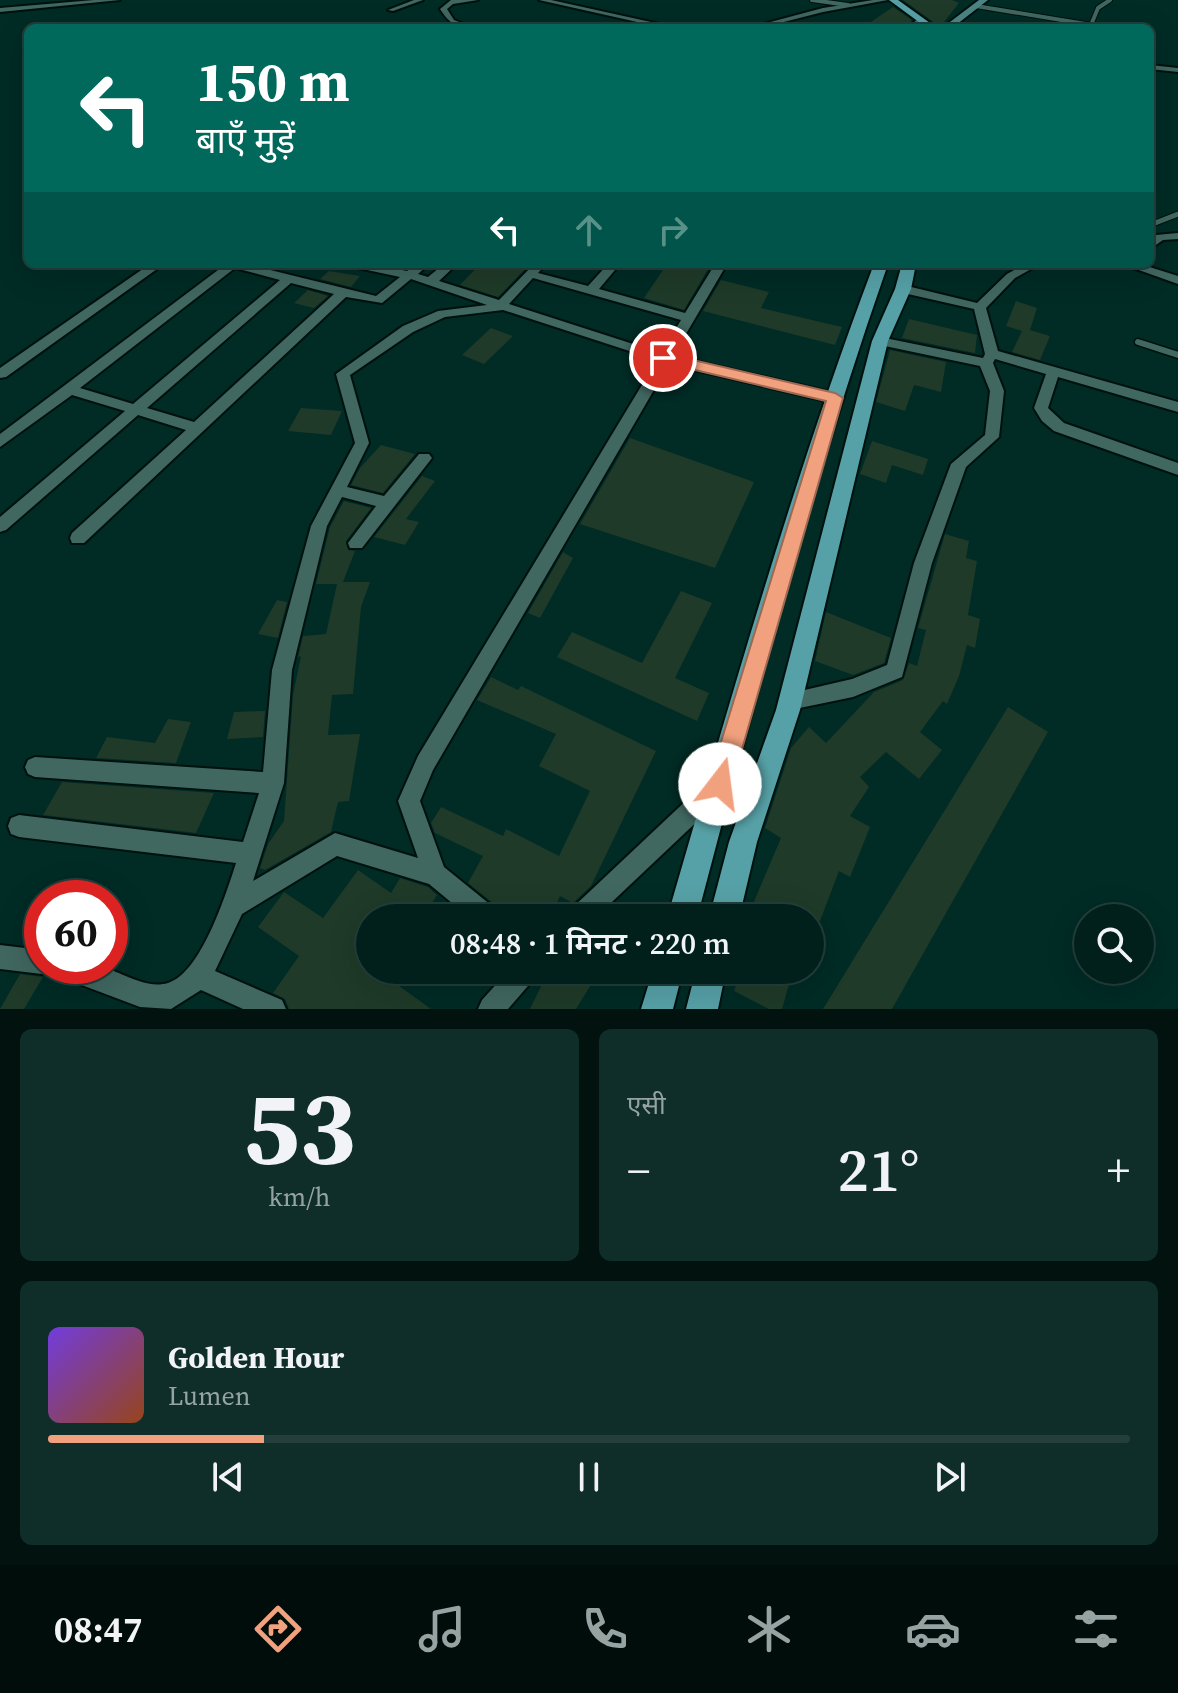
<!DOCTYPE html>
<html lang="hi">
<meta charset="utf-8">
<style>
:root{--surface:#01201c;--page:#0f2d29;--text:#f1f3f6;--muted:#96a3a3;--line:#233e3b;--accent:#f2a17e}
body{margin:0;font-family:"Source Serif 4","Noto Sans Devanagari",serif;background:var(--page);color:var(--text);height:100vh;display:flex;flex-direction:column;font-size:30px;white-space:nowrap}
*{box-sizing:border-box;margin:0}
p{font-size:26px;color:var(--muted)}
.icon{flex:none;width:44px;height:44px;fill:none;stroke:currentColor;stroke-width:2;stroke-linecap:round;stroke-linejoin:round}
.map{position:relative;height:1009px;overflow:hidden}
.sheet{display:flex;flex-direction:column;gap:20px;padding:20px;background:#01120f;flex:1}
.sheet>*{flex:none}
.banner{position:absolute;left:24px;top:24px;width:1130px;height:244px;border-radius:12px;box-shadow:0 8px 32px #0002,0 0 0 2px var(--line);background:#00695c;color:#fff;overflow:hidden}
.tools{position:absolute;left:1074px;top:904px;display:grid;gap:16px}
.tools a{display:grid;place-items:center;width:80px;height:80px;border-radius:50%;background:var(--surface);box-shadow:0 8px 32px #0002,0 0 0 2px var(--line);font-size:40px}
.speed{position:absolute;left:24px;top:880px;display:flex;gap:16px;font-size:40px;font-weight:700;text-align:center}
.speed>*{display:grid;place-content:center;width:104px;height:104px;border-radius:50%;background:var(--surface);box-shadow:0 8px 32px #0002,0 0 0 2px var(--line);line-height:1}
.speed .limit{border:12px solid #d22;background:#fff;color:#111}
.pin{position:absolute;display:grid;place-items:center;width:68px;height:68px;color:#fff;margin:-34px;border:4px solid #fff;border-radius:50%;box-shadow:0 2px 8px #0007}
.me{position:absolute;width:88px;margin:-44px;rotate:15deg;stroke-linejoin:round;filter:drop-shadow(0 0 6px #0008)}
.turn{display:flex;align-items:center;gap:28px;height:168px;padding:0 40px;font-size:36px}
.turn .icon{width:104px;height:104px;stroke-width:2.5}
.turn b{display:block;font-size:56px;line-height:68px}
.lanes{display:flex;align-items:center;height:76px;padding:0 40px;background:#0003;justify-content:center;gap:40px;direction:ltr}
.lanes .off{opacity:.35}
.big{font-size:60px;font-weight:600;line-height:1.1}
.sheet .card{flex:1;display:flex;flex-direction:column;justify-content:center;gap:12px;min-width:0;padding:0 28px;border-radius:12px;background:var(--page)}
.sheet .dial{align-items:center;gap:0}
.dial b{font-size:104px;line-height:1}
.song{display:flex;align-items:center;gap:24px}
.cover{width:96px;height:96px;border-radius:12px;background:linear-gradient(135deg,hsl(260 70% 55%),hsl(20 70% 35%))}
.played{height:8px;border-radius:4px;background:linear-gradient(90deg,var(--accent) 20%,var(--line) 20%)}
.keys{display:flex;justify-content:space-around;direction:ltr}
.heat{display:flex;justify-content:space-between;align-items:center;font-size:44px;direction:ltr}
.sheet .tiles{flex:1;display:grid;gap:20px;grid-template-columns:1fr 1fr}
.card:last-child{grid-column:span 2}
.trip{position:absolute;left:356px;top:904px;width:468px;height:80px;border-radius:40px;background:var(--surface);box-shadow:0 8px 32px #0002,0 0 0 2px var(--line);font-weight:600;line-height:80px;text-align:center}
.tabs{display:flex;height:128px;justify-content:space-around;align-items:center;background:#000d0b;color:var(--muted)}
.tabs .icon{width:56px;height:56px}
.tabs .active{color:var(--accent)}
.tabs b{font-size:36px;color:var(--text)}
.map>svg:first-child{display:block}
.building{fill:#1f3a28}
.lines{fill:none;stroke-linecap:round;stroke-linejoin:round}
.lane-far2-casing{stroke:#00110e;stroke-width:6}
.lane-far1-casing{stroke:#00110e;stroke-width:7}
.lane-casing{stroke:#00110e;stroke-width:9}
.street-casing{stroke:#00110e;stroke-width:4}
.secondary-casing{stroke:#00110e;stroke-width:4}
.primary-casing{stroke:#00110e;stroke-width:4}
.lane-far2{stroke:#406760;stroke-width:4}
.lane-far1{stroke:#406760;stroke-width:5}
.lane{stroke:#406760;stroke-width:6}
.street{fill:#406760;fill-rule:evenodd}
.secondary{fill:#4b8484;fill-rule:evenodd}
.primary{fill:#56a1a7;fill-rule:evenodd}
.route{fill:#f2a17e;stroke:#9d6952;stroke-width:2}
</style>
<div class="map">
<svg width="1178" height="1009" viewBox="0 0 1178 1009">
<rect width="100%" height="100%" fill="#012b25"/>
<path class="building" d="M 903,0 L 952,0 L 959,3 L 940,27 Z
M 893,7 L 912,20 L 904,28 L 862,28 Z
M 480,264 L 530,264 L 498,297 L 460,285 Z
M 667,264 L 711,264 L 684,310 L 644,298 Z
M 329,271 L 360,276 L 351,287 L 320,279 Z
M 721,280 L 769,292 L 761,308 L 842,327 L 835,345 L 703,311 Z
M 308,290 L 328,296 L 314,308 L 294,303 Z
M 1016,301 L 1037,308 L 1030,330 L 1050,336 L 1040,360 L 1012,352 L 1022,331 L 1006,326 Z
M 909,319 L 977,335 L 975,353 L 902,338 Z
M 491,328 L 513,336 L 484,364 L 462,355 Z
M 890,350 L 946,362 L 941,392 L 914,385 L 905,411 L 876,402 Z
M 301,408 L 342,411 L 331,435 L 288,431 Z
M 630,438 L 754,482 L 715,568 L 580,524 Z
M 872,441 L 928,459 L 923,475 L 892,465 L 886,483 L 860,474 Z
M 381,445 L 415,454 L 383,493 L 351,485 L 360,468 Z
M 422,476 L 435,481 L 406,519 L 419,522 L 405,545 L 374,537 Z
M 344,501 L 371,508 L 346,541 L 348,550 L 355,551 L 343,582 L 370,582 L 361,607 L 353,694 L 332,695 L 328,735 L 360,734 L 349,801 L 338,802 L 331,832 L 265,870 L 260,868 L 268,844 L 284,821 L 293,695 L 301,656 L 298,657 L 303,636 L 326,634 L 337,584 L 316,584 L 330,527 Z
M 945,534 L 969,541 L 966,558 L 977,561 L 968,615 L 980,619 L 975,648 L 967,645 L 959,676 L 947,704 L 943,701 L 920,732 L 942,750 L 919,779 L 886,752 L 860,777 L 869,787 L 850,816 L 870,827 L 850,877 L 839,871 L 820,921 L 747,918 L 781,838 L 765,828 L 791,748 L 809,727 L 826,743 L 874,692 L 903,680 L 909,663 L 917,666 L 926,630 L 918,628 Z
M 563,552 L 573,558 L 540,618 L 528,613 Z
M 681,591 L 712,603 L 675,678 L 709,693 L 697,721 L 557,657 L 572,632 L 642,663 Z
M 277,600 L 287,602 L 278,638 L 258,634 Z
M 826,612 L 891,638 L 884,663 L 853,675 L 815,661 Z
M 491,677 L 518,690 L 521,686 L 656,751 L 591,886 L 573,903 L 560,896 L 550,918 L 504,918 L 499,908 L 468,883 L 483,856 L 435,833 L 431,823 L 441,807 L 503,836 L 506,829 L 559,856 L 590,791 L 539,766 L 556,734 L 477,700 Z
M 1008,707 L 1048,732 L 892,1009 L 823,1009 Z
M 265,711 L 263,737 L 227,739 L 234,712 Z
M 168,719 L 191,722 L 176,763 L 96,758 L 107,737 L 155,743 Z
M 62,782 L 214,793 L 196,833 L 43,815 Z
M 358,870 L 391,893 L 400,878 L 428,887 L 437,895 L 423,918 L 370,918 L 370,970 L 377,970 L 431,1009 L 289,1009 L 285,999 L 273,993 L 299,956 L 258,927 L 284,892 L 323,918 Z
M 549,970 L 600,970 L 576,1009 L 530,1009 Z
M 742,970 L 770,970 L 790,981 L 782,1009 L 769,1009 L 734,991 Z
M 20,974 L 43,977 L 24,1009 L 0,1009 Z"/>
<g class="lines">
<g class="lane-far2-casing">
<path id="lane-far2" d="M 812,0 L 848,5
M 976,6 L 1110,28
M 1091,25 L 1098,8 L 1110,0"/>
</g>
<g class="lane-far1-casing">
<path id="lane-far1" d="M 1150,225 L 1178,214"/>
</g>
<g class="lane-casing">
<path id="lane" d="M 1138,342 L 1178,355"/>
</g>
<g class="street-casing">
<path id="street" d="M 94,0 L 120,0 L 0,12 L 0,8 Z
M 414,0 L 423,0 L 393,11 L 388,10 Z
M 451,0 L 478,0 L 453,4 L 447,9 L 454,20 L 474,28 C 456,28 449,23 440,9 Z
M 539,0 L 551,0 L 678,28 L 664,28 Z
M 873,0 L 888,0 L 823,12 L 760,28 L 748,28 L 823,8 Z
M 919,18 L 924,19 L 915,28 L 907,28 Z
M 1150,65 L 1178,68 L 1178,72 L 1150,69 Z
M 1178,233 L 1178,239 L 1163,240 L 1150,249 L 1150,240 L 1156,235 Z
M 150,264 L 164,264 L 6,377 L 0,378 L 0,368 Z
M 226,264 L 246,264 L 376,296 L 400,277 L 353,267 L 347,264 L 371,264 L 407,271 L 416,264 L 429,264 L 418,274 L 428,277 L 444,264 L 457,264 L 439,281 L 499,300 L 534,264 L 546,264 L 538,273 L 588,286 L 608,264 L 620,264 L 599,289 L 685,313 L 715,264 L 727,264 L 673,356 L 835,393 L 842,398 L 835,403 L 669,364 L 433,770 L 420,801 L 444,867 L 497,910 L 501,918 L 470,918 L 429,884 L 337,856 L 242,914 L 215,971 L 282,1000 L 286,1009 L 243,1009 L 201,990 L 171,1009 L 140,1007 L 55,975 L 52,967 L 51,971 L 42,974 L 0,969 L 0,945 L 42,950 L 42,966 C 60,966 80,963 97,966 C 120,970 144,990 168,983 C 201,973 226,894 236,863 L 19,837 L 11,834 L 8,826 L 11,818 L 19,815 L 243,842 L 259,793 L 35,777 L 28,774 L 25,767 L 28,760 L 35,757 L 263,772 L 272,670 L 311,526 L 355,443 L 336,374 L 403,326 L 438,311 L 487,305 L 411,279 L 382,303 L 346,297 L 84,543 L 72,543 L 70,538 L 72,533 L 186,430 L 138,415 L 6,530 L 0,532 L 0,517 L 125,411 L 72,395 L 0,447 L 0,434 ZM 235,268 L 280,280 L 133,404 L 80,388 ZM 533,278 L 681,320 L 661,353 L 509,304 ZM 291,283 L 334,294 L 194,422 L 147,408 ZM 503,310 L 657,360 L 418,756 L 398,801 L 418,858 L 335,833 L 253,881 L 284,783 L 292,670 L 327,526 L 342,497 L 376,506 L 348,543 L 350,548 L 362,548 L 432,458 L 429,454 L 419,454 L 384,496 L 347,487 L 369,443 L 350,375 L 413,332 L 445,317 Z
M 1025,264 L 1040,264 L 1015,278 L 986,308 L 998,351 L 1178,402 L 1178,412 L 1058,377 L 1048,408 L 1064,423 L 1178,463 L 1178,475 L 1054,431 L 1042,421 L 1034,408 L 1046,374 L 995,359 L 993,363 L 1004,391 L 999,437 L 966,467 L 932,563 L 902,677 L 853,697 L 790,710 L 783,707 L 780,701 L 783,695 L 852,679 L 887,665 L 914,563 L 951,464 L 985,435 L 990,391 L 980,366 L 880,345 L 874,341 L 880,337 L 983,358 L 985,354 L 974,309 L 899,292 L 897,289 L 903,285 L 977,303 L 1007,274 Z
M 1122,264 L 1140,264 L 1178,276 L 1178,284 Z
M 716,777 L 724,780 L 727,788 L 724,796 L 595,918 L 566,918 L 570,910 L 708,780 Z
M 509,970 L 537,970 L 534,979 L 508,1009 L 478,1009 L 482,1000 Z"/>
</g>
<g class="secondary-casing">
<path id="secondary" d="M 979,0 L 988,0 L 952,28 L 942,28 Z"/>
</g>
<g class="primary-casing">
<path id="primary" d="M 889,0 L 898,0 L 937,28 L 927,28 Z
M 874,264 L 888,264 C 813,478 755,698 697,918 L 667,918 C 731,698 793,478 874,264 Z
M 902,264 L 916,264 L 911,289 L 888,341 L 800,710 L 757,842 L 739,918 L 709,918 L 729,842 L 776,710 L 872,341 L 895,289 Z
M 653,970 L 683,970 L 673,1009 L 641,1009 Z
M 696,970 L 726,970 L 718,1009 L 686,1009 Z"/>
</g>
<use href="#lane-far2" class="lane-far2"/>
<use href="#lane-far1" class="lane-far1"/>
<use href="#lane" class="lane"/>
<use href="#street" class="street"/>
<use href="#secondary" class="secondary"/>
<use href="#primary" class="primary"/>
</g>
<path class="route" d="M 663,353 L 835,393 L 843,398 L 732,784 L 728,793 L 720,796 L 711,793 L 708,784 L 826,401 L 657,361 L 655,358 Z"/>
</svg>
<div class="tools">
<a><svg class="icon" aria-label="search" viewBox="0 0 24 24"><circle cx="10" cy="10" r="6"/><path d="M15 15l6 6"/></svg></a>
</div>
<div class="speed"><div class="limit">60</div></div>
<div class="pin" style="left:663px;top:358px;background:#d93025"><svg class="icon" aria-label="arrive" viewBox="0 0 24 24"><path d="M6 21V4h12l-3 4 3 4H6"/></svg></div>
<svg class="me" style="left:720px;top:784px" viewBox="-20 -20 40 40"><circle r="19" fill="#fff"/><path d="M0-13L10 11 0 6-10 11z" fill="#f2a17e"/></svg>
<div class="trip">08:48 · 1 मिनट · 220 m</div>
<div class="banner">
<div class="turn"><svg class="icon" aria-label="left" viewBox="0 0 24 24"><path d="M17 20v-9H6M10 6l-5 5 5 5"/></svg><div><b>150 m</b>बाएँ मुड़ें</div></div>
<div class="lanes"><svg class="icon" aria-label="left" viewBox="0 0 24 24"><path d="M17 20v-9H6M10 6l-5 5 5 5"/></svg><svg class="icon off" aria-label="ahead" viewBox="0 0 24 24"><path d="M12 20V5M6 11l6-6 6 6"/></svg><svg class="icon off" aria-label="right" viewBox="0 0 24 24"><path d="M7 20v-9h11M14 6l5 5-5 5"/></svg></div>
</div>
</div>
<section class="sheet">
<div class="tiles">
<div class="card dial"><b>53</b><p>km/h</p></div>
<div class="card"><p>एसी</p>
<div class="heat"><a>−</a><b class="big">21°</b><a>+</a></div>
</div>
<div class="card">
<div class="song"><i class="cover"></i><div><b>Golden Hour</b><p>Lumen</p></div></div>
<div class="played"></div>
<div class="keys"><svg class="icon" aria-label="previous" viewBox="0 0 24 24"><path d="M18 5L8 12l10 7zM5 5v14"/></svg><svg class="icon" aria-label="pause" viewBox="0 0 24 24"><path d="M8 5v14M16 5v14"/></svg><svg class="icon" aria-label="next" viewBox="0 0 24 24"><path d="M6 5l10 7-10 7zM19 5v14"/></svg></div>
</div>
</div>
</section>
<nav class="tabs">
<b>08:47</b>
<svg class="icon active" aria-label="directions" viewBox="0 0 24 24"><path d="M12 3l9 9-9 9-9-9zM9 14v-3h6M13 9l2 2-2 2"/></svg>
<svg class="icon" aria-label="music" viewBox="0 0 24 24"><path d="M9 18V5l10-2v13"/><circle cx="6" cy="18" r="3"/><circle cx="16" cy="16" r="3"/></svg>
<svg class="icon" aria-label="phone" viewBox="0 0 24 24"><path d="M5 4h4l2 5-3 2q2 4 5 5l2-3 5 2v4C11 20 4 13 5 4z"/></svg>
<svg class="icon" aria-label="climate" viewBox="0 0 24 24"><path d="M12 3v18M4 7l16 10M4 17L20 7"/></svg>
<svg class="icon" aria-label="car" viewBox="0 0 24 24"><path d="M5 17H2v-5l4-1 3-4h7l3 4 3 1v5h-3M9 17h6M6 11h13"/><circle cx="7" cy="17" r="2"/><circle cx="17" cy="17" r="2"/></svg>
<svg class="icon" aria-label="filters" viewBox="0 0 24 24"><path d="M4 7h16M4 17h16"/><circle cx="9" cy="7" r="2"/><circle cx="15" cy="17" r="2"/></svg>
</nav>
